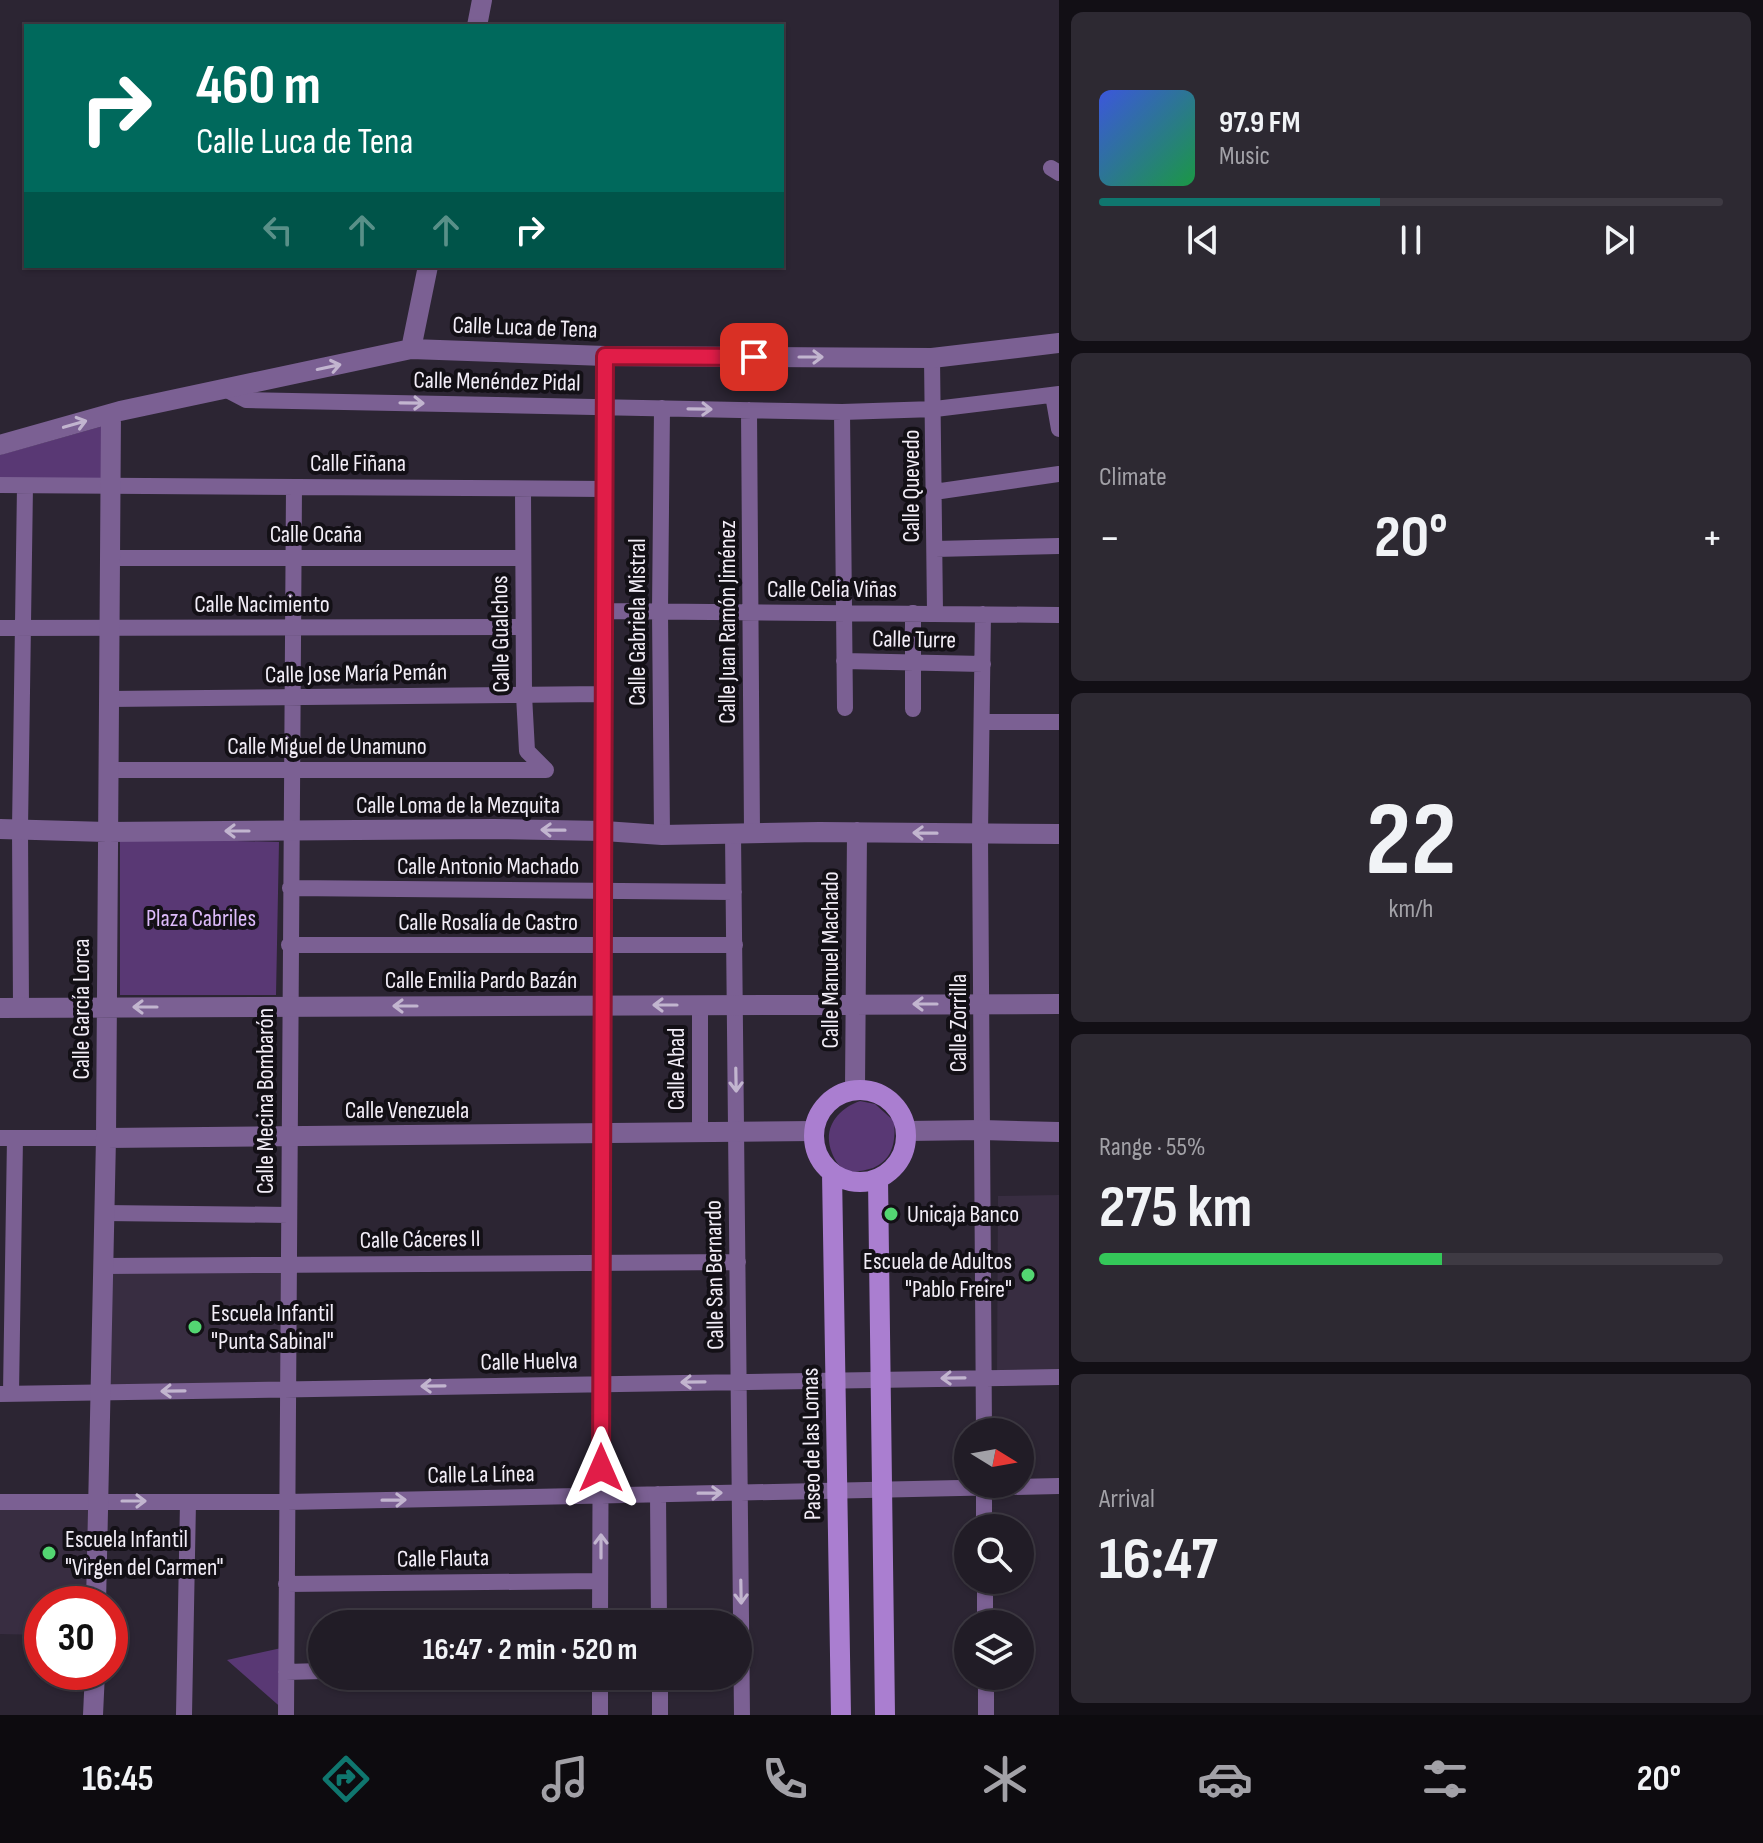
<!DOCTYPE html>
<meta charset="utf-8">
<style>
:root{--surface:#211c26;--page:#2d2932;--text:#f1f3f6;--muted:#a2a1a7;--line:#3e3a43;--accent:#0f766e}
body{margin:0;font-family:"Sofia Sans Condensed",sans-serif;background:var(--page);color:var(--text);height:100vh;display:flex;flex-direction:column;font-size:30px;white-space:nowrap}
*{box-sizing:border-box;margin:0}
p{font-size:26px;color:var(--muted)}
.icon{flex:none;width:44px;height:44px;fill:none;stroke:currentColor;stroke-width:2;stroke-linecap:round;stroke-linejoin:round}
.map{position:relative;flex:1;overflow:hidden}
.side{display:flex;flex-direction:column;gap:12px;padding:12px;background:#120f15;width:704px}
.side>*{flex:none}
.top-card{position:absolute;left:24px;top:24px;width:760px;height:244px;border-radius:0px;box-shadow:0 2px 6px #0004,0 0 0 2px var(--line);background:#00695c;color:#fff;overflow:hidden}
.needle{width:52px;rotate:101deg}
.tools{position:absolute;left:954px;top:1418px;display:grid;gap:16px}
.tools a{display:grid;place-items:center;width:80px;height:80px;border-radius:50%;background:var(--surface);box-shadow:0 2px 6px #0004,0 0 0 2px var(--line);font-size:40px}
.speed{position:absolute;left:24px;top:1586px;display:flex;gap:16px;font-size:40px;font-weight:700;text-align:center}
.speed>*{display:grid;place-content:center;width:104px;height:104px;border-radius:50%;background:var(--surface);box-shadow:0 2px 6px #0004,0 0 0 2px var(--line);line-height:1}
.speed .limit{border:12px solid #d22;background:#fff;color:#111}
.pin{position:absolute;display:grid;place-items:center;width:68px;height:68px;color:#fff;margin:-34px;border-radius:16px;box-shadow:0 4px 12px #0006}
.me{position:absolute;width:88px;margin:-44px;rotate:0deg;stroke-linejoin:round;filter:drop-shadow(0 0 6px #0008)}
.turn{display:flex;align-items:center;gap:28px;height:168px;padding:0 40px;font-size:36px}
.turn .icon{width:104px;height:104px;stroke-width:2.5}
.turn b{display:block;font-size:56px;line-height:68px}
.lanes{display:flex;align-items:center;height:76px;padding:0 40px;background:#0003;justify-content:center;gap:40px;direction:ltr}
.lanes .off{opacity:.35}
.big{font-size:60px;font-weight:700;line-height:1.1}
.side .tile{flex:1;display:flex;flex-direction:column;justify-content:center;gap:12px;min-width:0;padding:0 28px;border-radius:12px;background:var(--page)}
.side .dial{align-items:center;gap:0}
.dial b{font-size:104px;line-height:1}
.song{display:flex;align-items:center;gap:24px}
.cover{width:96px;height:96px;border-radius:12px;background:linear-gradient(135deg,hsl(230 70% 55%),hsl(140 70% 35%))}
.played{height:8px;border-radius:4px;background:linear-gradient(90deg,var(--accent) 45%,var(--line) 45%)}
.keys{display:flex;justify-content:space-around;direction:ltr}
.heat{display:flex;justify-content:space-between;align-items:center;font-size:44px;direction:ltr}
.charge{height:12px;border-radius:6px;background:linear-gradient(90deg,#34c759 55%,var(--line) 0)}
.trip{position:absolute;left:308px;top:1610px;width:444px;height:80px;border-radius:40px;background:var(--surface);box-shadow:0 2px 6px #0004,0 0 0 2px var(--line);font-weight:700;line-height:80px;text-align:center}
.tab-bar{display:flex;height:128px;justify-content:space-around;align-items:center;background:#0d0b0f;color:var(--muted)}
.tab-bar .icon{width:56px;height:56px}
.tab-bar .on{color:var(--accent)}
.tab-bar b{font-size:36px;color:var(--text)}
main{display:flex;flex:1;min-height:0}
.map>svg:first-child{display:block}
.built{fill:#382d41}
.green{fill:#593874}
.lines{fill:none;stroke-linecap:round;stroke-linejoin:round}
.minor{stroke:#7b6093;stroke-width:16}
.tertiary{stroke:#7b6093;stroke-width:20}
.secondary{stroke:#aa7ed0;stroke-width:20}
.oneway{stroke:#c2b5cf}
.route-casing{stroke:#92132f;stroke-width:20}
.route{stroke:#e11d48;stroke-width:14}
.poi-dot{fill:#53d672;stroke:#131016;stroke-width:3}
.labels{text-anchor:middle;stroke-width:8;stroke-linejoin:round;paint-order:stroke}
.street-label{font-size:24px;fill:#f2edf7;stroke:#131016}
.park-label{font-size:24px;fill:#ddbbfb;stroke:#131016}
.poi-label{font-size:24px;fill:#f2edf7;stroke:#131016;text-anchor:start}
</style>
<main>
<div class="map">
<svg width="1059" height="1715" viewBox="0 0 1059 1715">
<rect width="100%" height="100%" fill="#2c2533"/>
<path class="built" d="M 1059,1195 L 1059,1371 L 997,1371 L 998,1196 Z
M 288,1264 L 288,1389 L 99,1392 L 103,1266 Z
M 99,1501 L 96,1604 L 42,1604 L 42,1635 L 0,1634 L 0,1502 Z"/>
<path class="green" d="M 103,426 L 103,481 L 0,479 L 0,455 Z
M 120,838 L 279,842 L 276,995 L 120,995 Z
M 860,1101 L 875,1104 L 894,1121 C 896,1141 893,1160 873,1168 C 865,1170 856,1173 848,1171 C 840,1168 835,1161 832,1153 C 822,1129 837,1109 860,1101 Z
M 286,1647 L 285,1711 L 227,1660 Z"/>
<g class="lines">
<path class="minor" d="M 1051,168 L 1059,173
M 932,358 L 935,613
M 225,389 L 246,400 L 842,412 L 935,409 L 1059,394
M 1053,395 L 1059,429
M 749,410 L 752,833
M 842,412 L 845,708
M 0,485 L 605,489
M 523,489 L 524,695 L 527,751 L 546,770
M 934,492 L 1059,474
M 935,549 L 1059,546
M 110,558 L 522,558
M 605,611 L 1059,615
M 913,613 L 913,709
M 983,614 L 980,834 L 984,1432
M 0,628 L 523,627
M 844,661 L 983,664
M 109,699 L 604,694
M 982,722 L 1059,722
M 109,770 L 546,770
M 733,834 L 742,1715
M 662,835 L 660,611 L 662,408
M 290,888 L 734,892
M 289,945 L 735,945
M 700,1004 L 700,1133
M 21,1008 L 20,829 L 25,486
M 0,1138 L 106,1138
M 104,1213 L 289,1215
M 103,1266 L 738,1262
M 11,1393 L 15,1138
M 0,1394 L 1059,1377
M 984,1484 L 984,1528
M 658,1494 L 659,1624
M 0,1502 L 287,1502 L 1059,1486
M 985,1580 L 985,1624
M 286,1584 L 600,1581
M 600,1624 L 605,356
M 286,1672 L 322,1671
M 600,1676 L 600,1715
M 660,1676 L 660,1715
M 986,1676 L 986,1715
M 184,1715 L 188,1502
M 286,1715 L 294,487"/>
<path class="tertiary" d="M 477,26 L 482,0
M 411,349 L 428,266
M 0,445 L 120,411 L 411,349 L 605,356 L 932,358 L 1059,343
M 0,829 L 107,832 L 494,829 L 604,831 L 662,835 L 819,832 L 1059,834
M 0,1008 L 1059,1004
M 855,1089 L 857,832
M 907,1131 L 982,1130 L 1059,1132
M 106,1138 L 814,1131
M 96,1604 L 106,1138 L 111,414
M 93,1715 L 95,1672"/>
<path class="secondary" d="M814 1136a46 46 0 1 1 92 0a46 46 0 1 1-92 0Z
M 832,1173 L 841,1715
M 878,1179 L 885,1715"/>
</g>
<defs><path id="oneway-shaft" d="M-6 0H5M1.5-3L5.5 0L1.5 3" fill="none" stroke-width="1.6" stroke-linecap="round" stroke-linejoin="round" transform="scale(2)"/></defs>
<g class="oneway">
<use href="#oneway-shaft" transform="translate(811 357)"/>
<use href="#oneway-shaft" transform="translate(329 367) rotate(-12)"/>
<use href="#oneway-shaft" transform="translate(412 403) rotate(1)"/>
<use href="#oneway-shaft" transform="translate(700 409) rotate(1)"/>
<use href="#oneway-shaft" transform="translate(75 424) rotate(-16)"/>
<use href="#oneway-shaft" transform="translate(553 830) rotate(-179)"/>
<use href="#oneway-shaft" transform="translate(237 831) rotate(180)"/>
<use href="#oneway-shaft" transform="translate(925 833) rotate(-179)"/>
<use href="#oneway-shaft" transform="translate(925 1004) rotate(-180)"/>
<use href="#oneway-shaft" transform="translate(665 1005) rotate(180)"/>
<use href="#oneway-shaft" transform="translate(405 1006) rotate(180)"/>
<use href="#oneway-shaft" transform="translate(145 1007) rotate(180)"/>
<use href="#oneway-shaft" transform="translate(736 1080) rotate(89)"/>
<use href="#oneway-shaft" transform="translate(953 1378) rotate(179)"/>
<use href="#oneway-shaft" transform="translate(693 1382) rotate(179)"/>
<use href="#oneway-shaft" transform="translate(433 1386) rotate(179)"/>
<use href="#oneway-shaft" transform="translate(173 1391) rotate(179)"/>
<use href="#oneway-shaft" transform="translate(710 1493) rotate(-1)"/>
<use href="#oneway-shaft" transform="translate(394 1500) rotate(-1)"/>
<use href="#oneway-shaft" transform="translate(134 1501)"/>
<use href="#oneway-shaft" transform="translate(601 1546) rotate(-90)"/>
<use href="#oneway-shaft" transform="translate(741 1592) rotate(89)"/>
</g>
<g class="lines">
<g class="route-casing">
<path id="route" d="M 601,1468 L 605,356 L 754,357"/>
</g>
<use href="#route" class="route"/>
</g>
<g class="poi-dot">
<circle cx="891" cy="1214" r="8"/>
<circle cx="1028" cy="1275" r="8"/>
<circle cx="195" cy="1327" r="8"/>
<circle cx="49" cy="1553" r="8"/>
</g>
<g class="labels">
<g class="street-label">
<text transform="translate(525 327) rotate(2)" y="8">Calle Luca de Tena</text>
<text transform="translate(497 381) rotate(1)" y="8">Calle Menéndez Pidal</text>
<text x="358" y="471">Calle Fiñana</text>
<text transform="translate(911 486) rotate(-90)" y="8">Calle Quevedo</text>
<text x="316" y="542">Calle Ocaña</text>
<text x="832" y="597">Calle Celia Viñas</text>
<text x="262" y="612">Calle Nacimiento</text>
<text transform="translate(637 622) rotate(-90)" y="8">Calle Gabriela Mistral</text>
<text transform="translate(727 622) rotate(-90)" y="8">Calle Juan Ramón Jiménez</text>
<text transform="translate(500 634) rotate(-91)" y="8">Calle Gualchos</text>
<text transform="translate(914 639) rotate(1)" y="8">Calle Turre</text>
<text transform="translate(356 673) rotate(-1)" y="8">Calle Jose María Pemán</text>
<text x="327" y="754">Calle Miguel de Unamuno</text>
<text x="458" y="813">Calle Loma de la Mezquita</text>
<text x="488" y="874">Calle Antonio Machado</text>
<text x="488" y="930">Calle Rosalía de Castro</text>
<text transform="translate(830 960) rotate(-90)" y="8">Calle Manuel Machado</text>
<text x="481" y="988">Calle Emilia Pardo Bazán</text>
<text transform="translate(81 1009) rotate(-90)" y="8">Calle García Lorca</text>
<text transform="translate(958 1023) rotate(-90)" y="8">Calle Zorrilla</text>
<text transform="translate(676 1069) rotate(-90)" y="8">Calle Abad</text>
<text transform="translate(265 1101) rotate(-90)" y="8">Calle Mecina Bombarón</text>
<text x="407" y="1118">Calle Venezuela</text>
<text transform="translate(420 1239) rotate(-1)" y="8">Calle Cáceres II</text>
<text transform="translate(714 1275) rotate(-91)" y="8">Calle San Bernardo</text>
<text transform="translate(529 1361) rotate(-1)" y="8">Calle Huelva</text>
<text transform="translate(811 1444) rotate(-91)" y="8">Paseo de las Lomas</text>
<text transform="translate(481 1474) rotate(-1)" y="8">Calle La Línea</text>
<text transform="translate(443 1558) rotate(-1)" y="8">Calle Flauta</text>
</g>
<g class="park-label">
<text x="201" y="926">Plaza Cabriles</text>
</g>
<g class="poi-label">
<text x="907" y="1222">Unicaja Banco</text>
<text x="1012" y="1269" text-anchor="end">Escuela de Adultos<tspan x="1012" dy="28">"Pablo Freire"</tspan></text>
<text x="211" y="1321">Escuela Infantil<tspan x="211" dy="28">"Punta Sabinal"</tspan></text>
<text x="65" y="1547">Escuela Infantil<tspan x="65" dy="28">"Virgen del Carmen"</tspan></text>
</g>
</g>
</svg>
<div class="tools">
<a><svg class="needle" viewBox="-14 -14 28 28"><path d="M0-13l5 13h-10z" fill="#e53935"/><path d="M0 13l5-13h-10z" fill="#a2a1a7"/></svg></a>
<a><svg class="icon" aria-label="search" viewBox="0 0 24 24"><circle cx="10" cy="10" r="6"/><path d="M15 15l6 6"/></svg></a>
<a><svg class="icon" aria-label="layers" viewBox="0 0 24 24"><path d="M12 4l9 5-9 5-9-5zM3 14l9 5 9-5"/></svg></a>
</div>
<div class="speed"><div class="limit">30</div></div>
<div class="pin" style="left:754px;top:357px;background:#d93025"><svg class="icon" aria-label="arrive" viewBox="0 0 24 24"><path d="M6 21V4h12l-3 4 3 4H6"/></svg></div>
<svg class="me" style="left:601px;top:1468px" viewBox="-20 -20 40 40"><path d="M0-17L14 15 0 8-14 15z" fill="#e11d48" stroke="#fff" stroke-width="4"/></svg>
<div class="trip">16:47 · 2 min · 520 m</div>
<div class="top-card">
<div class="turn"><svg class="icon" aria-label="right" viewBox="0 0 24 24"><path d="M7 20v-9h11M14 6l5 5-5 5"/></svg><div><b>460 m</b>Calle Luca de Tena</div></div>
<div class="lanes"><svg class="icon off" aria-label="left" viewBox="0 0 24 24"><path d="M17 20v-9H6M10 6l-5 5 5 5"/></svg><svg class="icon off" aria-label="ahead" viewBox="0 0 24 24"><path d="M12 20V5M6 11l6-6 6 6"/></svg><svg class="icon off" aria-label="ahead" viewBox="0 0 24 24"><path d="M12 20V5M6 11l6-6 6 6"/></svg><svg class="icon" aria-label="right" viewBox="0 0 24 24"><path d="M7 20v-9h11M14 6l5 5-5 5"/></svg></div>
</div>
</div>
<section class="side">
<div class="tile">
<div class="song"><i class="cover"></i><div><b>97.9 FM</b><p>Music</p></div></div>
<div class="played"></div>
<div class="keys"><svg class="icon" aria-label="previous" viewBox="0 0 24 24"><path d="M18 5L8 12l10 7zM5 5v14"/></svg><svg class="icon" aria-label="pause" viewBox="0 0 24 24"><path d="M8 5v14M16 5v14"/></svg><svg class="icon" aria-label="next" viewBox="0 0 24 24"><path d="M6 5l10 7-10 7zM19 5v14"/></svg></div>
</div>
<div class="tile"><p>Climate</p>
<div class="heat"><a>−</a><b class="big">20°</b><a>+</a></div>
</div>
<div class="tile dial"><b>22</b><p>km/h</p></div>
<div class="tile"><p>Range · 55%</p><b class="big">275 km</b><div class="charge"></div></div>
<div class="tile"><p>Arrival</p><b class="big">16:47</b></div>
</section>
</main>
<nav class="tab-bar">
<b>16:45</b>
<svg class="icon on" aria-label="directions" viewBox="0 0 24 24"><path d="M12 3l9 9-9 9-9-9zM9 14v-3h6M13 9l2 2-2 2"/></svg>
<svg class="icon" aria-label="music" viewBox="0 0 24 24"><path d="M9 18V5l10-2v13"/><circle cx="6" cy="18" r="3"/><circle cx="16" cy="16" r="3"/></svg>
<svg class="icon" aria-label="phone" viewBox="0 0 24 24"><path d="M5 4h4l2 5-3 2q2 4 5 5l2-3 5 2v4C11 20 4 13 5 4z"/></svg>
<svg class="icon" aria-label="climate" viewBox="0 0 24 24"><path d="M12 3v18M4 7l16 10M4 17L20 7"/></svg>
<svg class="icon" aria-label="car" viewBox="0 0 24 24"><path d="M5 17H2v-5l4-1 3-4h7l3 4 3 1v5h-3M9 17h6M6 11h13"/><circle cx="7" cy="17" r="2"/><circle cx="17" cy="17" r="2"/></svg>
<svg class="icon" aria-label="filters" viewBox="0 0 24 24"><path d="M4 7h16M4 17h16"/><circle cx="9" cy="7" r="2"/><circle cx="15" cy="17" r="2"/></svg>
<b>20°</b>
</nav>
